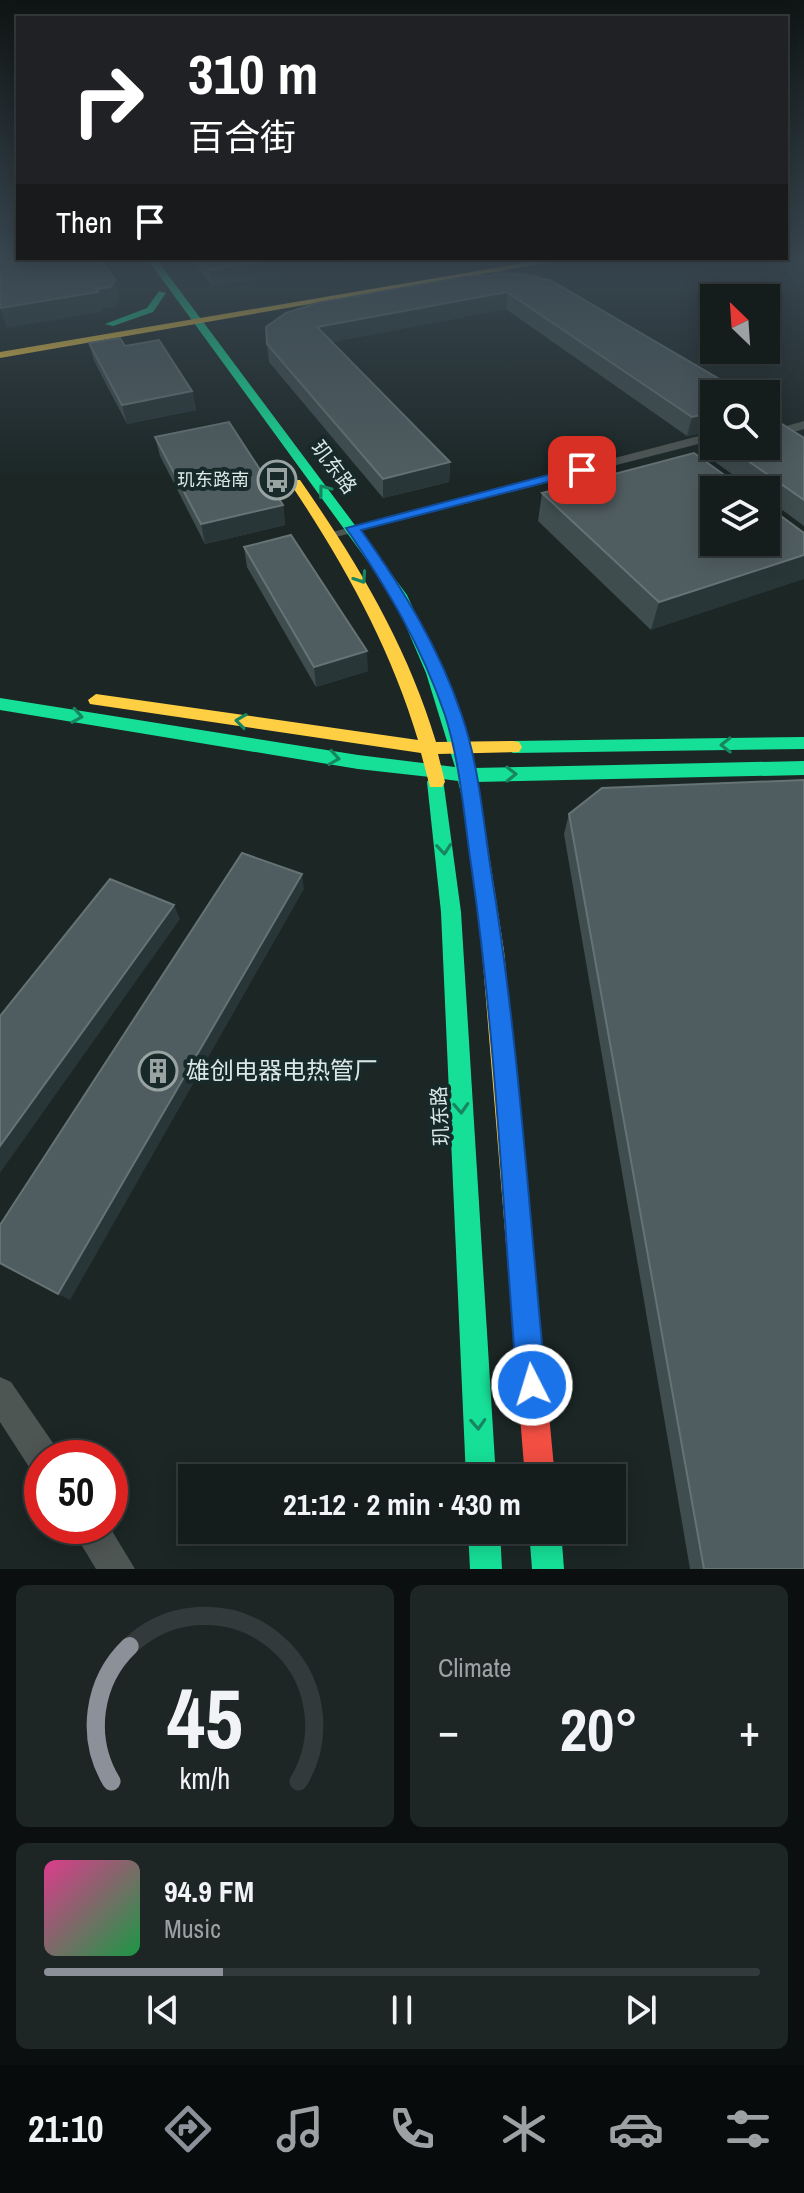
<!DOCTYPE html>
<meta charset="utf-8">
<style>
:root{--surface:#141c1c;--page:#1d2525;--text:#f1f3f6;--muted:#9da1a3;--line:#333a3b;--accent:#8c9099}
body{margin:0;font-family:"Archivo Narrow","Noto Sans SC",sans-serif;background:var(--page);color:var(--text);height:100vh;display:flex;flex-direction:column;font-size:30px;white-space:nowrap}
*{box-sizing:border-box;margin:0}
p{font-size:26px;color:var(--muted)}
.icon{flex:none;width:44px;height:44px;fill:none;stroke:currentColor;stroke-width:2;stroke-linecap:round;stroke-linejoin:round}
.map{position:relative;height:1569px;overflow:hidden}
.panel{display:flex;flex-direction:column;gap:16px;padding:16px;background:#0b0f0f;flex:1}
.panel>*{flex:none}
.hud{position:absolute;left:16px;top:16px;width:772px;height:244px;border-radius:0px;box-shadow:0 4px 20px #0003,0 0 0 2px var(--line);background:#202124;color:#fff;overflow:hidden}
.needle{width:52px;rotate:335deg}
.tools{position:absolute;left:700px;top:284px;display:grid;gap:16px}
.tools a{display:grid;place-items:center;width:80px;height:80px;border-radius:0px;background:var(--surface);box-shadow:0 4px 20px #0003,0 0 0 2px var(--line);font-size:40px}
.speed{position:absolute;left:24px;top:1440px;display:flex;gap:16px;font-size:40px;font-weight:700;text-align:center}
.speed>*{display:grid;place-content:center;width:104px;height:104px;border-radius:50%;background:var(--surface);box-shadow:0 4px 20px #0003,0 0 0 2px var(--line);line-height:1}
.speed .limit{border:12px solid #d22;background:#fff;color:#111}
.pin{position:absolute;display:grid;place-items:center;width:68px;height:68px;color:#fff;margin:-34px;border-radius:16px;box-shadow:0 4px 12px #0006}
.me{position:absolute;width:88px;margin:-44px;rotate:355deg;stroke-linejoin:round;filter:drop-shadow(0 0 6px #0008)}
.turn{display:flex;align-items:center;gap:28px;height:168px;padding:0 40px;font-size:36px}
.turn .icon{width:104px;height:104px;stroke-width:2.5}
.turn b{display:block;font-size:56px;line-height:68px}
.then{display:flex;align-items:center;height:76px;padding:0 40px;background:#0003;gap:16px;font-size:30px}
.big{font-size:60px;font-weight:800;line-height:1.1}
.panel .tile{flex:1;display:flex;flex-direction:column;justify-content:center;gap:12px;min-width:0;padding:0 28px;border-radius:12px;background:var(--page)}
.panel .dial{align-items:center;gap:0}
.dial svg{height:208px;overflow:visible;fill:none;stroke:var(--line);stroke-width:7;stroke-linecap:round;text-anchor:middle}
.dial text{fill:var(--text);stroke:none}
.song{display:flex;align-items:center;gap:24px}
.cover{width:96px;height:96px;border-radius:12px;background:linear-gradient(135deg,hsl(330 70% 55%),hsl(140 70% 35%))}
.played{height:8px;border-radius:4px;background:linear-gradient(90deg,var(--accent) 25%,var(--line) 25%)}
.keys{display:flex;justify-content:space-around;direction:ltr}
.heat{display:flex;justify-content:space-between;align-items:center;font-size:44px;direction:ltr}
.panel .tiles{flex:1;display:grid;gap:16px;grid-template-columns:1fr 1fr}
.tile:last-child{grid-column:span 2}
.trip{position:absolute;left:178px;top:1464px;width:448px;height:80px;border-radius:0px;background:var(--surface);box-shadow:0 4px 20px #0003,0 0 0 2px var(--line);font-weight:800;line-height:80px;text-align:center}
.tabs{display:flex;height:128px;justify-content:space-around;align-items:center;background:#080b0b;color:var(--muted)}
.tabs .icon{width:56px;height:56px}
.tabs .selected{color:var(--accent)}
.tabs b{font-size:36px;color:var(--text)}
.map>svg:first-child{display:block}
.lines{fill:none;stroke-linecap:round;stroke-linejoin:round}
.street{fill:#4e5653;fill-rule:evenodd}
.fast{fill:#16e098;fill-rule:evenodd}
.slow{fill:#ffcf43;fill-rule:evenodd}
.jam{fill:#f24e42;fill-rule:evenodd}
.wall{fill:#3f4d4f}
.shaded-wall{fill:#293638}
.building{fill:#505d60;stroke:#657375;stroke-width:2}
.oneway{stroke:#168560}
.route{fill:#1a73e8;stroke:#114b97;stroke-width:2}
.labels{text-anchor:middle;stroke-width:8;stroke-linejoin:round;paint-order:stroke}
.far-poi-label{font-size:18px;fill:#dbe7e6;stroke:#172a29;text-anchor:end}
.street-label{font-size:20px;fill:#dbe7e6;stroke:#172a29}
.near-poi-label{font-size:24px;fill:#dbe7e6;stroke:#172a29;text-anchor:start}
</style>
<div class="map">
<svg width="804" height="1569" viewBox="0 0 804 1569">
<rect width="100%" height="100%" fill="#1b2625"/>
<g class="lines">
<path class="street" d="M 492,270 L 533,274 L 562,287 L 557,290 L 531,280 L 492,274 Z
M 804,421 L 804,429 L 784,435 L 766,434 L 766,426 L 783,427 Z
M 714,432 L 714,440 L 332,538 L 325,534 Z
M 0,1377 L 11,1382 L 55,1446 L 60,1458 L 42,1458 L 42,1474 L 31,1470 L 0,1422 Z
M 70,1526 L 109,1526 L 135,1569 L 96,1569 Z"/>
<path class="fast" d="M 148,260 L 157,260 L 407,595 L 442,673 L 473,768 L 804,761 L 804,775 L 476,782 L 482,809 L 480,814 L 466,814 L 458,781 L 443,779 L 461,912 L 496,1478 L 466,1478 L 441,912 L 427,782 L 430,777 L 358,769 L 0,710 L 0,698 L 358,755 L 455,767 L 426,673 L 393,596 Z
M 159,291 L 166,293 L 153,312 L 113,326 L 105,324 L 147,308 Z
M 804,737 L 804,749 L 513,753 L 504,747 L 513,741 Z
M 468,1530 L 500,1530 L 502,1569 L 470,1569 Z
M 529,1530 L 561,1530 L 564,1569 L 532,1569 Z"/>
<path class="slow" d="M 542,260 L 563,260 L 0,358 L 0,352 Z
M 292,480 L 300,480 C 357,562 407,645 436,742 L 513,741 L 519,742 L 522,747 L 519,752 L 438,754 L 445,782 L 442,787 L 430,787 L 421,753 L 90,704 L 88,700 L 96,694 L 418,740 C 390,646 344,564 290,483 Z
M 473,802 L 480,804 L 482,809 L 504,951 L 541,1329 L 537,1339 L 527,1343 L 517,1339 L 513,1329 L 482,951 L 464,809 L 466,804 Z"/>
<path class="jam" d="M 527,1315 L 537,1319 L 541,1329 L 555,1478 L 525,1478 L 513,1329 L 517,1319 Z"/>
</g>
<path class="wall" d="M 194,260 L 366,260 L 213,286 L 194,264 Z
M 513,274 L 714,394 L 714,446 L 766,446 L 804,438 L 804,526 L 766,498 L 766,490 L 754,490 L 700,451 L 706,432 L 687,436 L 506,309 L 332,342 L 450,462 L 449,482 L 383,498 L 269,362 L 267,344 Z
M 89,343 L 125,346 L 192,391 L 196,410 L 127,424 L 94,361 Z
M 155,437 L 283,505 L 285,525 L 205,544 L 160,456 Z
M 745,490 L 651,630 L 538,521 L 542,493 Z
M 244,547 L 368,671 L 316,687 L 247,567 Z
M 569,814 L 804,1569 L 690,1569 L 564,834 Z"/>
<path class="shaded-wall" d="M 268,260 L 366,260 L 213,286 L 210,270 Z
M 115,280 L 120,300 L 115,307 L 102,309 L 103,312 L 7,328 L 0,308 L 96,289 Z
M 507,292 L 506,309 L 318,345 L 317,327 Z
M 192,391 L 196,410 L 127,424 L 122,405 Z
M 714,412 L 714,430 L 707,427 L 706,432 L 687,436 L 692,417 Z
M 450,462 L 449,482 L 383,498 L 383,479 Z
M 283,505 L 285,525 L 205,544 L 201,524 Z
M 804,555 L 804,579 L 651,630 L 659,602 Z
M 367,651 L 368,671 L 316,687 L 314,667 Z
M 302,874 L 304,889 L 70,1300 L 58,1294 Z
M 174,905 L 180,919 L 0,1173 L 0,1146 Z"/>
<path class="building" d="M 101,260 L 115,280 L 110,287 L 96,289 L 98,292 L 0,308 L 0,261 Z
M 202,260 L 268,260 L 210,270 Z
M 513,274 L 550,280 L 745,394 L 714,394 L 714,412 L 692,417 L 507,292 L 317,327 L 450,462 L 383,479 L 267,344 L 266,327 L 286,313 L 317,303 L 464,277 Z
M 120,338 L 125,346 L 159,340 L 192,391 L 122,405 L 89,343 Z
M 766,414 L 804,438 L 804,500 L 727,446 L 766,446 Z
M 229,422 L 283,505 L 201,524 L 155,437 Z
M 714,425 L 714,437 L 706,432 L 712,430 L 707,427 Z
M 694,453 L 745,490 L 714,490 L 714,542 L 766,542 L 766,505 L 804,533 L 804,555 L 659,602 L 542,493 Z
M 291,535 L 367,651 L 314,667 L 244,547 Z
M 804,780 L 804,1569 L 704,1569 L 569,814 L 602,788 Z
M 242,853 L 302,874 L 58,1294 L 0,1263 L 0,1225 Z
M 110,879 L 174,905 L 0,1146 L 0,1016 Z"/>
<defs><path id="oneway-chevron" d="M-2-3.5L2.5 0L-2 3.5" fill="none" stroke-width="1.6" stroke-linecap="round" stroke-linejoin="round" transform="scale(2)"/></defs>
<g class="oneway">
<use href="#oneway-chevron" transform="translate(324 490) rotate(-127)"/>
<use href="#oneway-chevron" transform="translate(361 578) rotate(56)"/>
<use href="#oneway-chevron" transform="translate(77 716) rotate(9)"/>
<use href="#oneway-chevron" transform="translate(241 721) rotate(-172)"/>
<use href="#oneway-chevron" transform="translate(726 745) rotate(179)"/>
<use href="#oneway-chevron" transform="translate(334 758) rotate(9)"/>
<use href="#oneway-chevron" transform="translate(511 774) rotate(-1)"/>
<use href="#oneway-chevron" transform="translate(444 849) rotate(85)"/>
<use href="#oneway-chevron" transform="translate(461 1108) rotate(87)"/>
<use href="#oneway-chevron" transform="translate(478 1424) rotate(87)"/>
</g>
<linearGradient id="sky" x2="0" y2="1"><stop stop-color="#0f1514"/><stop offset="0.54" stop-color="#394751"/><stop offset="1" stop-color="#394751" stop-opacity="0"/></linearGradient>
<rect width="804" height="480" fill="url(#sky)"/>
<path class="route" d="M 582,466 L 586,467 L 586,472 L 361,530 C 403,589 439,647 462,716 C 479,766 483,820 491,871 C 519,1041 529,1214 546,1385 L 542,1395 L 532,1400 L 521,1395 L 517,1385 C 503,1214 496,1040 472,871 C 464,820 461,765 445,715 C 421,645 388,589 346,528 Z"/>
<defs>
<g id="bus-ring" transform="scale(2)"><circle r="9.5" fill="#172a29" stroke="#98a3a2" stroke-width="1.5"/><path d="M-5-6H5V4H4V6H2V4H-2V6H-4V4H-5ZM-3.5-4V0h7V-4ZM-3.5 1.2v1.5H-2V1.2ZM2 1.2v1.5H3.5V1.2Z" fill="#98a3a2"/></g>
<g id="building-ring" transform="scale(2)"><circle r="9.5" fill="#172a29" stroke="#98a3a2" stroke-width="1.5"/><path d="M-4-6H4V6H1V3H-1V6H-4ZM-2.5-4.3h1.7v1.8h-1.7ZM.8-4.3h1.7v1.8H.8ZM-2.5-1h1.7V.8h-1.7ZM.8-1h1.7V.8H.8Z" fill="#98a3a2"/></g>
</defs>
<g fill-rule="evenodd">
<use href="#bus-ring" x="277" y="480"/>
<use href="#building-ring" x="158" y="1071"/>
</g>
<g class="labels">
<g class="far-poi-label">
<text x="249" y="486">玑东路南</text>
</g>
<g class="street-label">
<text transform="translate(334 467) rotate(53)" y="7">玑东路</text>
<text transform="translate(440 1116) rotate(-93)" y="7">玑东路</text>
</g>
<g class="near-poi-label">
<text x="186" y="1079">雄创电器电热管厂</text>
</g>
</g>
</svg>
<div class="tools">
<a><svg class="needle" viewBox="-14 -14 28 28"><path d="M0-13l5 13h-10z" fill="#e53935"/><path d="M0 13l5-13h-10z" fill="#9da1a3"/></svg></a>
<a><svg class="icon" aria-label="search" viewBox="0 0 24 24"><circle cx="10" cy="10" r="6"/><path d="M15 15l6 6"/></svg></a>
<a><svg class="icon" aria-label="layers" viewBox="0 0 24 24"><path d="M12 4l9 5-9 5-9-5zM3 14l9 5 9-5"/></svg></a>
</div>
<div class="speed"><div class="limit">50</div></div>
<div class="pin" style="left:582px;top:470px;background:#d93025"><svg class="icon" aria-label="arrive" viewBox="0 0 24 24"><path d="M6 21V4h12l-3 4 3 4H6"/></svg></div>
<svg class="me" style="left:532px;top:1385px" viewBox="-20 -20 40 40"><circle r="17" fill="#1a73e8" stroke="#fff" stroke-width="3"/><path d="M0-11L8 9 0 5-8 9z" fill="#fff"/></svg>
<div class="trip">21:12 · 2 min · 430 m</div>
<div class="hud">
<div class="turn"><svg class="icon" aria-label="right" viewBox="0 0 24 24"><path d="M7 20v-9h11M14 6l5 5-5 5"/></svg><div><b>310 m</b>百合街</div></div>
<div class="then">Then<svg class="icon" aria-label="arrive" viewBox="0 0 24 24"><path d="M6 21V4h12l-3 4 3 4H6"/></svg></div>
</div>
</div>
<section class="panel">
<div class="tiles">
<div class="tile dial"><svg viewBox="0 0 100 80">
<path d="M14 69A42 42 0 1 1 86 69"/>
<path d="M14 69A42 42 0 0 1 21 17" stroke="#8c9099"/>
<text x="50" y="56" font-size="32" font-weight="700">45</text>
<text x="50" y="72" font-size="11">km/h</text>
</svg></div>
<div class="tile"><p>Climate</p>
<div class="heat"><a>−</a><b class="big">20°</b><a>+</a></div>
</div>
<div class="tile">
<div class="song"><i class="cover"></i><div><b>94.9 FM</b><p>Music</p></div></div>
<div class="played"></div>
<div class="keys"><svg class="icon" aria-label="previous" viewBox="0 0 24 24"><path d="M18 5L8 12l10 7zM5 5v14"/></svg><svg class="icon" aria-label="pause" viewBox="0 0 24 24"><path d="M8 5v14M16 5v14"/></svg><svg class="icon" aria-label="next" viewBox="0 0 24 24"><path d="M6 5l10 7-10 7zM19 5v14"/></svg></div>
</div>
</div>
</section>
<nav class="tabs">
<b>21:10</b>
<svg class="icon selected" aria-label="directions" viewBox="0 0 24 24"><path d="M12 3l9 9-9 9-9-9zM9 14v-3h6M13 9l2 2-2 2"/></svg>
<svg class="icon" aria-label="music" viewBox="0 0 24 24"><path d="M9 18V5l10-2v13"/><circle cx="6" cy="18" r="3"/><circle cx="16" cy="16" r="3"/></svg>
<svg class="icon" aria-label="phone" viewBox="0 0 24 24"><path d="M5 4h4l2 5-3 2q2 4 5 5l2-3 5 2v4C11 20 4 13 5 4z"/></svg>
<svg class="icon" aria-label="climate" viewBox="0 0 24 24"><path d="M12 3v18M4 7l16 10M4 17L20 7"/></svg>
<svg class="icon" aria-label="car" viewBox="0 0 24 24"><path d="M5 17H2v-5l4-1 3-4h7l3 4 3 1v5h-3M9 17h6M6 11h13"/><circle cx="7" cy="17" r="2"/><circle cx="17" cy="17" r="2"/></svg>
<svg class="icon" aria-label="filters" viewBox="0 0 24 24"><path d="M4 7h16M4 17h16"/><circle cx="9" cy="7" r="2"/><circle cx="15" cy="17" r="2"/></svg>
</nav>
